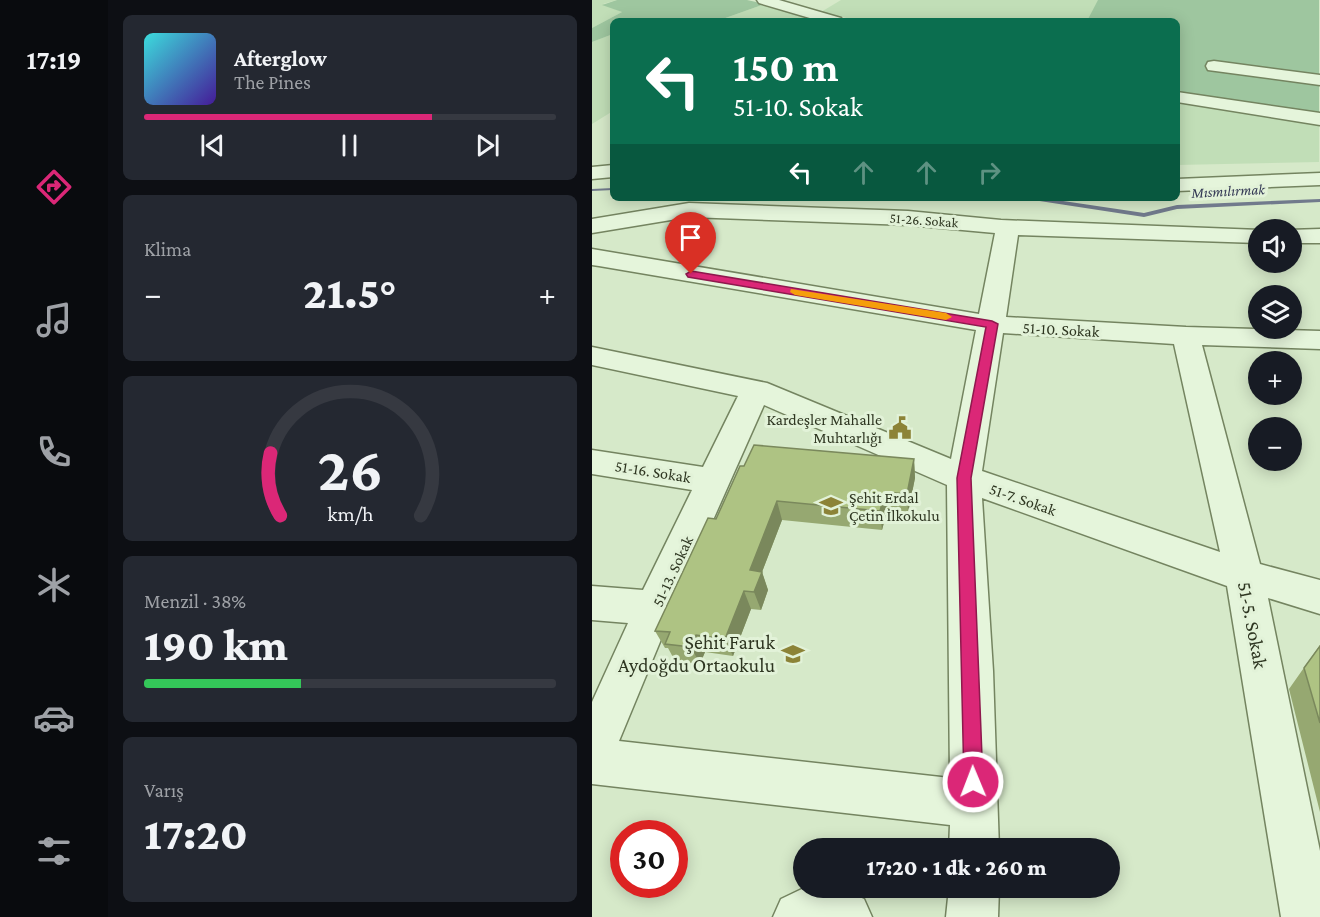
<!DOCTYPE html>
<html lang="tr">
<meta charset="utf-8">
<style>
:root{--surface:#171b24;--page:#242831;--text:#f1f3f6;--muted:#9ea1a6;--line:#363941;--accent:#db2777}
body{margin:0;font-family:"Crimson Pro",serif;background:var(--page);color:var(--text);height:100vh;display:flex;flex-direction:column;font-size:22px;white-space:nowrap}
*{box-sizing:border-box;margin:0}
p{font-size:20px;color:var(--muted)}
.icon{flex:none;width:33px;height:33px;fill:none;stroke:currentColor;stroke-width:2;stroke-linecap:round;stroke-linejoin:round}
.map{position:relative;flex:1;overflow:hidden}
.details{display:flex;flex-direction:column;gap:15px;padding:15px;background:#0d0f14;width:484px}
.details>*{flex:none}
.guide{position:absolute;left:18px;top:18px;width:570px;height:183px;border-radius:9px;box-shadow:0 3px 15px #0003;background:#0b6e4f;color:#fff;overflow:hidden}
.buttons{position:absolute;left:656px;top:219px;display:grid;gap:12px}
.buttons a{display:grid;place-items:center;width:54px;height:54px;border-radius:50%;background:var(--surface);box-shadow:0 3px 15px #0003;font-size:30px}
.speed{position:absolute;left:18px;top:820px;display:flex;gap:12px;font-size:30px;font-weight:700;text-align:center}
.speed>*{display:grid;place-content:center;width:78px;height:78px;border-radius:50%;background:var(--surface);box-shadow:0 3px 15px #0003;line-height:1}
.speed .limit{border:9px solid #d22;background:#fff;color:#111}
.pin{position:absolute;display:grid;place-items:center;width:51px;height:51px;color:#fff;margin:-62px -26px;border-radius:50% 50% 50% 0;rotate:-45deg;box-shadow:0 0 6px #0007}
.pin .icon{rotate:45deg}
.me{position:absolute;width:66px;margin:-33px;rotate:359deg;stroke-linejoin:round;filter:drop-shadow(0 0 4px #0008)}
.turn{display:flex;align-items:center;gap:21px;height:126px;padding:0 24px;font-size:27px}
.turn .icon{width:78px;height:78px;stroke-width:2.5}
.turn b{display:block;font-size:42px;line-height:51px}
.lanes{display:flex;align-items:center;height:57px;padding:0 24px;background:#0003;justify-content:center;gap:30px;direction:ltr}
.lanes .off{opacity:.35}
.big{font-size:45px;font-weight:800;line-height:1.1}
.details .widget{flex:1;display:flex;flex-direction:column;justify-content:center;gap:9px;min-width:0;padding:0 21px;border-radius:9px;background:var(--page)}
.details .dial{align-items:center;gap:0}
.dial svg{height:156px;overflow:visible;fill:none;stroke:var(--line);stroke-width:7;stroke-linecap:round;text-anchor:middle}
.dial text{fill:var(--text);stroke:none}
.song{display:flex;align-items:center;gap:18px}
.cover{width:72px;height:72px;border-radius:9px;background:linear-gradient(135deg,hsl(180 70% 55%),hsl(260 70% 35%))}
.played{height:6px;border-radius:3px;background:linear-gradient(90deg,var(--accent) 70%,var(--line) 70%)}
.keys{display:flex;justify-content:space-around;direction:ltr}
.heat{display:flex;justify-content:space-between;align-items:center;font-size:33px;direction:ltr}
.charge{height:9px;border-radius:4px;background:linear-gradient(90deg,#34c759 38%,var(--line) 0)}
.trip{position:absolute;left:201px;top:838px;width:327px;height:60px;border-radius:30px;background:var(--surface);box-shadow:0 3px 15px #0003;font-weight:800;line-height:60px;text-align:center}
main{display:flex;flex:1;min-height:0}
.dock{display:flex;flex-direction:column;width:108px;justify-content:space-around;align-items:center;background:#090b0e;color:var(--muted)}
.dock .icon{width:42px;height:42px}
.dock .active{color:var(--accent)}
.dock b{font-size:27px;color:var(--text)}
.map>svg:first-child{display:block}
.farmland{fill:#c1deb7}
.green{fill:#9ec69f}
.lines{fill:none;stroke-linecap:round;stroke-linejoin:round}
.stream{fill:#717a8c;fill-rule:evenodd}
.minor-casing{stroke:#748460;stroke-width:3}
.minor{fill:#e5f5db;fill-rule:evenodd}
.wall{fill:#96a871}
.shaded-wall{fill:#7a885c}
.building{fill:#aec383;stroke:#7a885c;stroke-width:1.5}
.route{fill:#db2777;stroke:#8e194d;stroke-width:1.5}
.slow{fill:#f59e0b}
.labels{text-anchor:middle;stroke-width:6;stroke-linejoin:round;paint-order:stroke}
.far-street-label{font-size:14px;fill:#2e3621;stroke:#e2f2d8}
.far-water-label{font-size:15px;font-style:italic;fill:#333854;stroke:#e2f2d8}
.street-label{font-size:16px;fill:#2e3621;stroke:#e2f2d8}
.poi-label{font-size:16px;fill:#2e3621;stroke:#e2f2d8;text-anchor:end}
.near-street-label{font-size:20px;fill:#2e3621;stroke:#e2f2d8}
.near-poi-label{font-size:20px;fill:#2e3621;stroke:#e2f2d8;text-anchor:end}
</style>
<main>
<nav class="dock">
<b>17:19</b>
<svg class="icon active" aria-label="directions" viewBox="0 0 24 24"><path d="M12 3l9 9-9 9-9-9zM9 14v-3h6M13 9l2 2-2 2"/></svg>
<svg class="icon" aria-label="music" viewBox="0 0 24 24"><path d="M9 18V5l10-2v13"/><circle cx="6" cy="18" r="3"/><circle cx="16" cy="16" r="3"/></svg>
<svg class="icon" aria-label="phone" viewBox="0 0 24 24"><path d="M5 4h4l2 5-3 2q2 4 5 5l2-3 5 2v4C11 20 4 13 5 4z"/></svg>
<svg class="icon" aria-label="climate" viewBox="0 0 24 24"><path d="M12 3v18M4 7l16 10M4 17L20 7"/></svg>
<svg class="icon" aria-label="car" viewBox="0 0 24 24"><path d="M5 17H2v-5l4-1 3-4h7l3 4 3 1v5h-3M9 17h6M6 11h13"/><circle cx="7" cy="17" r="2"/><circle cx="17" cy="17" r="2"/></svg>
<svg class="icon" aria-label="filters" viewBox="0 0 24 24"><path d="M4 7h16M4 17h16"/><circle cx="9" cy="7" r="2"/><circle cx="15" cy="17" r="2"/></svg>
</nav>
<section class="details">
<div class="widget">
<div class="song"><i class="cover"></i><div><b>Afterglow</b><p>The Pines</p></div></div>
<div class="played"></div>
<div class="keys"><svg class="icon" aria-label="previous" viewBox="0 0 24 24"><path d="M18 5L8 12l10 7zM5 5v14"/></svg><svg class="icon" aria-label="pause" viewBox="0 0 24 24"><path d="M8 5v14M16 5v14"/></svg><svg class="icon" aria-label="next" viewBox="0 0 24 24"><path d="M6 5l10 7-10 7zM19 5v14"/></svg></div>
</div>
<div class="widget"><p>Klima</p>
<div class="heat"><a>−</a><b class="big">21.5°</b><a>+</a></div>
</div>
<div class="widget dial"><svg viewBox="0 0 100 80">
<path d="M14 69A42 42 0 1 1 86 69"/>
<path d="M14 69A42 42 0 0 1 9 37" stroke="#db2777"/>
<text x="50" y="56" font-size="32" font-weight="700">26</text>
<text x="50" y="72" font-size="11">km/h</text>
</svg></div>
<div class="widget"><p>Menzil · 38%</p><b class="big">190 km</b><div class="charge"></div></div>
<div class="widget"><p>Varış</p><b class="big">17:20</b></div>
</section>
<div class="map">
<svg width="728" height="917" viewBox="0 0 728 917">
<rect width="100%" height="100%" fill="#d6e9c9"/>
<path class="farmland" d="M 0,0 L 25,0 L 11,4 L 30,12 L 0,28 Z
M 249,0 L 508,0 L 496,21 L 267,21 L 229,12 Z
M 173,4 L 221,21 L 125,21 Z
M 21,34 L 21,111 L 0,124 L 0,42 Z
M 585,98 L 727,122 L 727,162 L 585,165 Z"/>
<path class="green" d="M 25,0 L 155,0 L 173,4 L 125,21 L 21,21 L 21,34 L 0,42 L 0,28 L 30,12 L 10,5 Z
M 506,0 L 727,0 L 727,116 L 585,94 L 585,21 L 495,21 Z"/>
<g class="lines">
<path class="stream" d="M 21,188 L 21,190 L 0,191 L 0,189 Z
M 438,198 L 451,198 L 552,213 L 585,205 L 728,199 L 728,202 L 585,209 L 552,217 L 441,200 Z"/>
<g class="minor-casing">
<path id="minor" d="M 165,0 L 187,0 L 249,18 L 251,21 L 228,21 L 167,3 Z
M 622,61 L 728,75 L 728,85 L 616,70 L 614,66 L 616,62 Z
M 585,92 L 728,113 L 728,125 L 585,102 Z
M 21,165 L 21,177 L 0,179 L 0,167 Z
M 728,173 L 728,185 L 585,191 L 585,179 Z
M 97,203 L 316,211 L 409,220 L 668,230 L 666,230 L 666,243 L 426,235 L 414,317 L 594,327 L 728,331 L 728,349 L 610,345 L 668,564 L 728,580 L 728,614 L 676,598 L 728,851 L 728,917 L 689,917 L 635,586 L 390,498 L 401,671 L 407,849 L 357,849 L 358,825 L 0,784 L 0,702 L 36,623 L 0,620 L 0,586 L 51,590 L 100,490 L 0,474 L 0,450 L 111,467 L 146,396 L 0,365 L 0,347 L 175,383 L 359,459 L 384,330 L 7,266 L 0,265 L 0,249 L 387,314 L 403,233 L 316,225 L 97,217 L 0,233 L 0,219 ZM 411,333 L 582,344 L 628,552 L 390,471 ZM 172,405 L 355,485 L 358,778 L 27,741 L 82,608 Z
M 728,229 L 728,243 L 699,243 L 699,230 L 697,230 Z
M 212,888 L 254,891 L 272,899 L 280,917 L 181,917 L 189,899 Z
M 357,888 L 407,888 L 406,917 L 354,917 Z"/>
</g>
<use href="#minor" class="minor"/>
</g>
<path class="wall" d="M 322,459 L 323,478 L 316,513 L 295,511 L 290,530 L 190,520 L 170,572 L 176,590 L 169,610 L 159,609 L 141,656 L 113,652 L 108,664 L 83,661 L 76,648 L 73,648 L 63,631 L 152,466 Z
M 728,645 L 728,812 L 697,689 Z"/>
<path class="shaded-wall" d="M 322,459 L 323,478 L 316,513 L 315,494 Z
M 293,492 L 295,511 L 290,530 L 288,511 Z
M 185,501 L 190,520 L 170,572 L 176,590 L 169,610 L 162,592 L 158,570 Z
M 152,591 L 159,609 L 141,656 L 133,639 Z
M 104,635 L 113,652 L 108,664 L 99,647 Z"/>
<path class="building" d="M 162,445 L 322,459 L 315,494 L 293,492 L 288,511 L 185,501 L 158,570 L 170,572 L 162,592 L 152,591 L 133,639 L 104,635 L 99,647 L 73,644 L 78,632 L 63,631 L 116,518 L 124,519 L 148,466 L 152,466 Z
M 728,646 L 728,723 L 712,668 Z"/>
<path class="route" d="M 99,271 L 400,321 L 406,324 L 379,478 L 391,782 L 388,788 L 381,791 L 374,788 L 372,782 L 365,478 L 394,327 L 96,277 L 94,274 Z"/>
<path class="slow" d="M 199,289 L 354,313 L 360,317 L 354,320 L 203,295 L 198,292 Z"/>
<defs>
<g id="civic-bare" transform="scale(1.8)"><path d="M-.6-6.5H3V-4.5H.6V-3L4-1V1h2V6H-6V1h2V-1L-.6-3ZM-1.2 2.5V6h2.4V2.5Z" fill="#8c8337" stroke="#e2f2d8" stroke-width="2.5" paint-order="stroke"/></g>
<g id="school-bare" transform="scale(1.8)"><path d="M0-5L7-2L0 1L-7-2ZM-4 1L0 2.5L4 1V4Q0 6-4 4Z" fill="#8c8337" stroke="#e2f2d8" stroke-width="2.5" paint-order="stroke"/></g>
</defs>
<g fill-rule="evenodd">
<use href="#civic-bare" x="308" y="428"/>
<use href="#school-bare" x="239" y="506"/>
<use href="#school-bare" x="201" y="654"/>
</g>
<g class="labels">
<g class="far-street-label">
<text transform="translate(332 220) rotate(4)" y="5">51-26. Sokak</text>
</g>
<g class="far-water-label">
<text transform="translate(636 191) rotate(-3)" y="5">Mısmılırmak</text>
</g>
<g class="street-label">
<text transform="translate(469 329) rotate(3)" y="6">51-10. Sokak</text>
<text transform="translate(61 471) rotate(9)" y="6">51-16. Sokak</text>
<text transform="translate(431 499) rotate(19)" y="6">51-7. Sokak</text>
<text transform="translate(80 571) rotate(-65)" y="6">51-13. Sokak</text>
</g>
<g class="poi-label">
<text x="290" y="425">Kardeşler Mahalle<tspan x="290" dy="18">Muhtarlığı</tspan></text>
<text x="257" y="503" text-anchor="start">Şehit Erdal<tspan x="257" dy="18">Çetin İlkokulu</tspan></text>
</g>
<g class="near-street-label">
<text transform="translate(661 625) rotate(79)" y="7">51-5. Sokak</text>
</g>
<g class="near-poi-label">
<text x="183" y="649">Şehit Faruk<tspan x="183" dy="23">Aydoğdu Ortaokulu</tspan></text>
</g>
</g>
</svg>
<div class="buttons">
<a><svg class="icon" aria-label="sound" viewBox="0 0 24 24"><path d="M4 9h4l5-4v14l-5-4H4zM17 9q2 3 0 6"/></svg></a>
<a><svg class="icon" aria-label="layers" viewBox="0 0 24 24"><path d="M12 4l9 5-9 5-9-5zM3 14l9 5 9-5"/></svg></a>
<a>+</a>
<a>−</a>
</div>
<div class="speed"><div class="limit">30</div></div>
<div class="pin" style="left:99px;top:274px;background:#d93025"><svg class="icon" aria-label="arrive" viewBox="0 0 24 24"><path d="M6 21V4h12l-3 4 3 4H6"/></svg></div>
<svg class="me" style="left:381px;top:782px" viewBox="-20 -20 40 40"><circle r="17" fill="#db2777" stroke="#fff" stroke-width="3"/><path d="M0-11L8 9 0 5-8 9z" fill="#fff"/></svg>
<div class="trip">17:20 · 1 dk · 260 m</div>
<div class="guide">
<div class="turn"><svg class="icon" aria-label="left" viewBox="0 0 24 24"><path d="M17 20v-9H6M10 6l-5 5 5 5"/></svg><div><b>150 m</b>51-10. Sokak</div></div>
<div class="lanes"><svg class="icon" aria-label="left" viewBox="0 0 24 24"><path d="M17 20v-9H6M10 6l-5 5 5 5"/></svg><svg class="icon off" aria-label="ahead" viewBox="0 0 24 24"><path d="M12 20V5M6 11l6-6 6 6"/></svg><svg class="icon off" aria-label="ahead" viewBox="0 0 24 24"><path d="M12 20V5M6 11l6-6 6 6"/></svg><svg class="icon off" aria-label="right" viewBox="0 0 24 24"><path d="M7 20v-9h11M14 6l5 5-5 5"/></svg></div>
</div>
</div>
</main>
